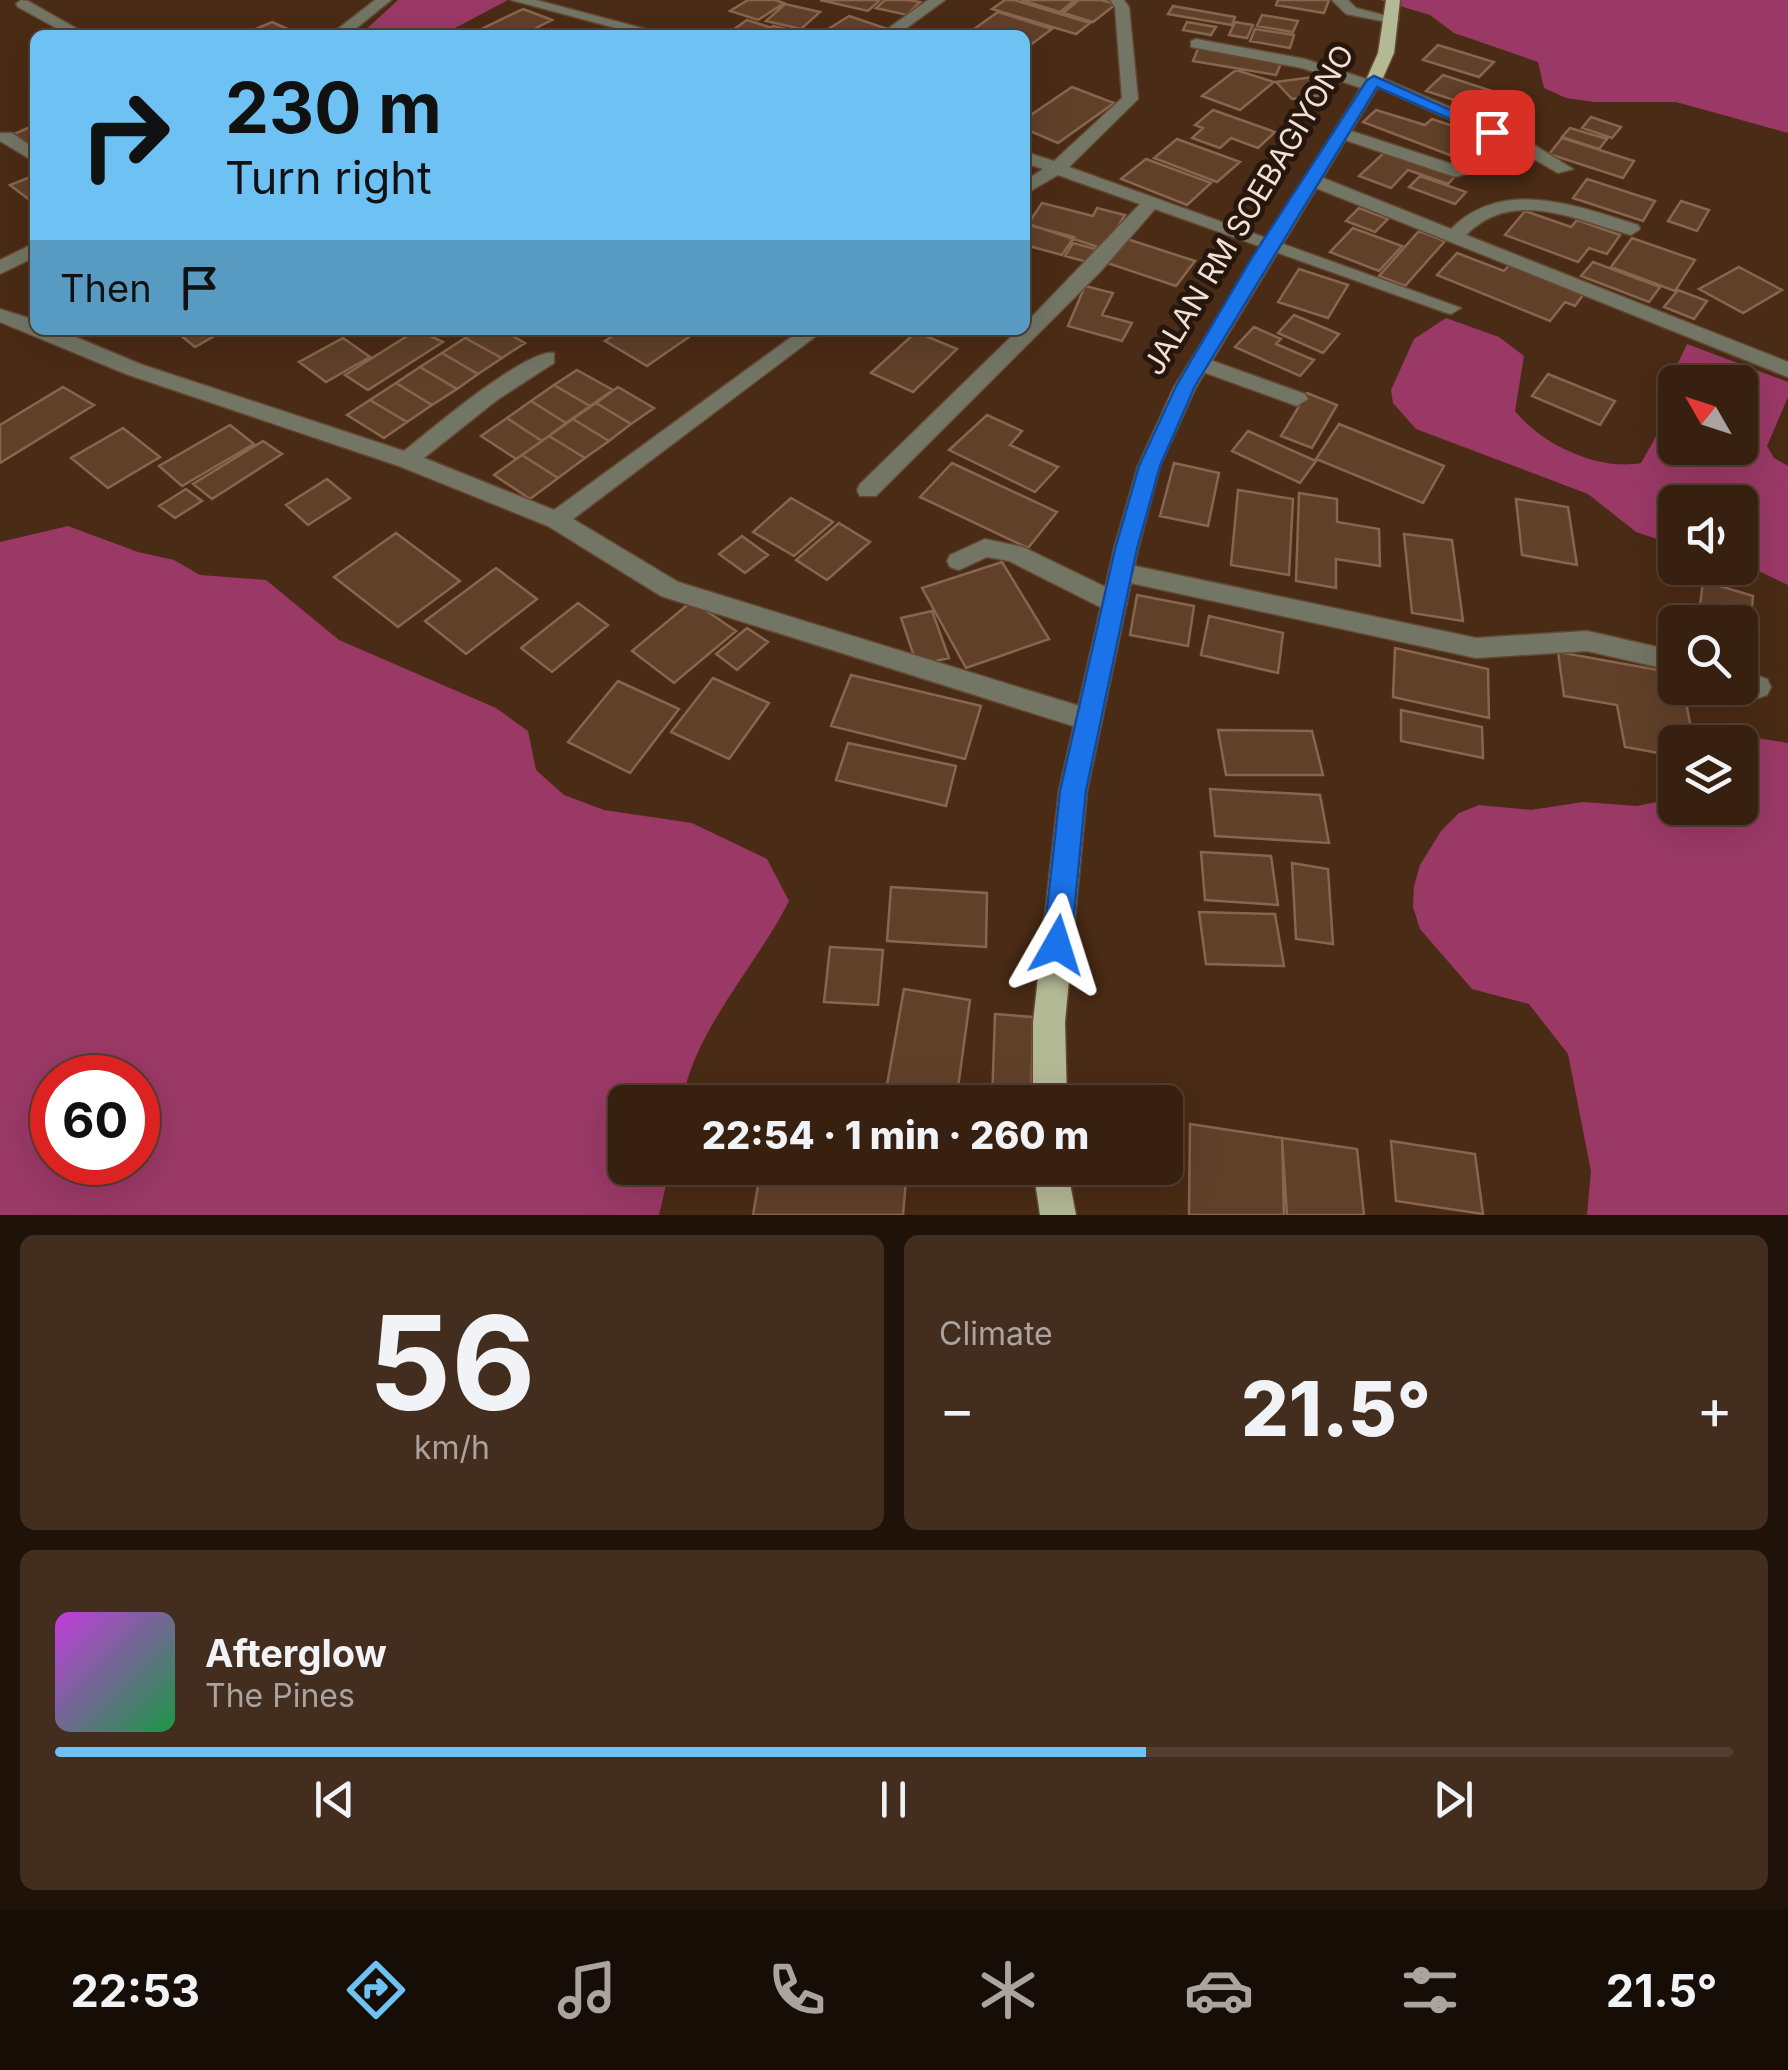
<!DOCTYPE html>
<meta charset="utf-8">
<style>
:root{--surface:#382010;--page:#432d1e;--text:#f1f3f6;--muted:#aba39f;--line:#523e30;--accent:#6dc2f3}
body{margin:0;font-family:Inter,sans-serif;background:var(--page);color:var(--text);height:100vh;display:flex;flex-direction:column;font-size:38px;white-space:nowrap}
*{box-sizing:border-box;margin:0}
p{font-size:32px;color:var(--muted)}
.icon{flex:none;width:55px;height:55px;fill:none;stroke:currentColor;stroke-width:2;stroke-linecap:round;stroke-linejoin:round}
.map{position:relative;height:1215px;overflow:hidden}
.details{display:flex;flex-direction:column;gap:20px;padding:20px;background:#1f1209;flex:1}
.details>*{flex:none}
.guide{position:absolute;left:30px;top:30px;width:1000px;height:305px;border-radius:15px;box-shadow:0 10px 40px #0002,0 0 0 2px var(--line);background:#6dc2f3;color:#111;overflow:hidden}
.needle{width:65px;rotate:309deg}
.controls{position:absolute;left:1658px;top:365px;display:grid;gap:20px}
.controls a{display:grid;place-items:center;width:100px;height:100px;border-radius:15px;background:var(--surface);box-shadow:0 10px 40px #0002,0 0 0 2px var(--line);font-size:50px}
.speed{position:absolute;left:30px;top:1055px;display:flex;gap:20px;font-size:50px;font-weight:700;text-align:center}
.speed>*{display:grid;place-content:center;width:130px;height:130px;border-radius:50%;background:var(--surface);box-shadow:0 10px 40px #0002,0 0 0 2px var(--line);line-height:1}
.speed .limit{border:15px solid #d22;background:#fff;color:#111}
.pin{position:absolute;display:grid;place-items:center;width:85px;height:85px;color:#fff;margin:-42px;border-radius:20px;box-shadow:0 5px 15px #0006}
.me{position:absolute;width:110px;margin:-55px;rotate:6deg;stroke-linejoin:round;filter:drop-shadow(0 0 8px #0008)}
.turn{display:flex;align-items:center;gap:35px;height:210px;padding:0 30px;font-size:45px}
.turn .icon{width:130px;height:130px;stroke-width:2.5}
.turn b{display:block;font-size:70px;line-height:85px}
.then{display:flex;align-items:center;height:95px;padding:0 30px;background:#0003;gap:20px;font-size:38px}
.big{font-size:75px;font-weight:800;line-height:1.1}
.details .tile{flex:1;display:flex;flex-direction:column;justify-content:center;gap:15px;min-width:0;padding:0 35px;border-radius:15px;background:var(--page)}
.details .dial{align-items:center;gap:0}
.dial b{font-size:130px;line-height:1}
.song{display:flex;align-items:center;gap:30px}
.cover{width:120px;height:120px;border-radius:15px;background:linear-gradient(135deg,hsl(290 70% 55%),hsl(140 70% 35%))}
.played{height:10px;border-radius:5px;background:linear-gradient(90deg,var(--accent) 65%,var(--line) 65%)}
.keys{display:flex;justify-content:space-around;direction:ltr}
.heat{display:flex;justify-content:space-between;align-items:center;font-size:55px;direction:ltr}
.details .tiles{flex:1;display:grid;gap:20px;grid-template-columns:1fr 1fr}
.tile:last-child{grid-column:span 2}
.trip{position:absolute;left:608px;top:1085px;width:575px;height:100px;border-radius:15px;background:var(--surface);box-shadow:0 10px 40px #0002,0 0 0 2px var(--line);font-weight:800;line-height:100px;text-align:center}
.menu{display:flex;height:160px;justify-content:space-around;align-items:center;background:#160d06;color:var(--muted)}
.menu .icon{width:70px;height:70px}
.menu .selected{color:var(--accent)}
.menu b{font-size:45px;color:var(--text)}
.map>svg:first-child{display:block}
.forest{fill:#9b3966;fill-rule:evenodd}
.building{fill:#604029;stroke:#88654e;stroke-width:2.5}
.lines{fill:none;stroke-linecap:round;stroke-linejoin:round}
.minor-casing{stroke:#654833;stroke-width:3}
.major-casing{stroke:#654833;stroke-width:3}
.minor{fill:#737665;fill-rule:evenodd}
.major{fill:#b3b895;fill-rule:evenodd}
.route{fill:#1a73e8;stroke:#114b97;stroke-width:2.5}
.labels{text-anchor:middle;stroke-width:10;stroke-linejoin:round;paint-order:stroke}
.street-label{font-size:30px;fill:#f4e0d3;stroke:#25170e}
</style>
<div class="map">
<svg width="1788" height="1215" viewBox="0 0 1788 1215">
<rect width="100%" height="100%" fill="#4a2b15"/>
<path class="forest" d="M 398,0 L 508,0 L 442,35 L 360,35 Z
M 1380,0 L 1788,0 L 1788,133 L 1676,102 L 1594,102 L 1566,98 L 1544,88 L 1538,62 L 1454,33 L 1430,15 Z
M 1446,318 L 1499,337 L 1524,356 L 1515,411 C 1542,445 1599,471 1641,463 L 1658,433 L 1661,399 L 1687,344 L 1788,382 L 1788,397 L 1767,446 L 1774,458 L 1788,466 L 1788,585 L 1740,562 L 1740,502 L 1675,502 L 1675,545 L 1636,532 L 1588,494 L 1416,429 L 1393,403 L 1391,390 L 1414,339 ZM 1740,382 L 1740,448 L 1675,448 L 1675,382 Z
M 68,526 L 138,552 L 174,560 L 200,575 L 266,580 L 339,640 L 496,708 L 528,731 L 536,770 L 564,795 L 604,810 L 692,823 L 767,859 L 789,901 C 756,967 695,1028 682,1102 L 625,1102 L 625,1168 L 670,1168 L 659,1215 L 0,1215 L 0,542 ZM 52,1078 L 138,1078 L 138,1162 L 52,1162 Z
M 1752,737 L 1788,743 L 1788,1215 L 1587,1215 L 1591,1171 L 1568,1054 L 1529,1004 L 1472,989 L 1420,929 L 1413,907 L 1414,886 L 1420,865 L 1441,831 L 1459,813 L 1479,805 L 1531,810 L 1583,802 L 1637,806 L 1675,798 L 1675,808 L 1740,808 L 1740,746 Z"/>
<path class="building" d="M 748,0 L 775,0 L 784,3 L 758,20 L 730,11 Z
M 820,0 L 880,0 L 868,11 Z
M 885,0 L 909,0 L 920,2 L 907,15 L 876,8 Z
M 1005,0 L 1014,0 L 1090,23 L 1076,34 L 992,9 Z
M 1021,0 L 1075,0 L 1060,12 Z
M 1079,0 L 1101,0 L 1116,4 L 1093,22 L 1063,13 Z
M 1278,0 L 1329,0 L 1324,13 L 1276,5 Z
M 785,4 L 820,12 L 801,29 L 766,21 Z
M 1173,6 L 1235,17 L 1232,25 L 1168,14 Z
M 523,9 L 552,20 L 522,35 L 475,32 Z
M 998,12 L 1052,29 L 1029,46 L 1025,45 L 1025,35 L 994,35 L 974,29 Z
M 1262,15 L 1298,21 L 1293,32 L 1257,26 Z
M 849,16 L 885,28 L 874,35 L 822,33 Z
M 747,20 L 769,27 L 758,35 L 726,35 Z
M 272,22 L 294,32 L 246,33 Z
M 1187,22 L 1216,27 L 1211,35 L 1183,30 Z
M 1235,22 L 1253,25 L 1247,38 L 1229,35 Z
M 773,26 L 808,34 L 762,35 Z
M 1255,29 L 1294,35 L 1290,48 L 1250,41 Z
M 1438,45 L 1494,62 L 1479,77 L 1423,60 Z
M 1199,46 L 1282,61 L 1276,75 L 1193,61 Z
M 1236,70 L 1274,82 L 1240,110 L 1202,96 Z
M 1443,75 L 1498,93 L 1482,109 L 1426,91 Z
M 1313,77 L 1329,94 L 1292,99 L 1276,82 Z
M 1072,87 L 1114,103 L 1058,143 L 1025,129 L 1025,119 Z
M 1501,97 L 1531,106 L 1518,121 L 1487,111 Z
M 1213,110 L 1275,132 L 1258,148 L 1231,138 L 1220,148 L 1192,138 L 1203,128 L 1195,125 Z
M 1376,110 L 1425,125 L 1432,119 L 1489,138 L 1479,148 L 1467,144 L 1455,157 L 1363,122 Z
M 1591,117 L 1621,127 L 1612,138 L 1582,128 Z
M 35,125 L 35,149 L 14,134 Z
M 1570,128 L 1607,139 L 1599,149 L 1562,137 Z
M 1562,138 L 1634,161 L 1623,178 L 1549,154 Z
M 1177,139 L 1240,162 L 1217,182 L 1154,158 Z
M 1387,150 L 1457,174 L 1448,184 L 1408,170 L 1391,188 L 1359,176 Z
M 1146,159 L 1211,183 L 1187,205 L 1121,179 Z
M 35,175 L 35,204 L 10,185 Z
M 1420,176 L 1466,192 L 1455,204 L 1409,187 Z
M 1587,179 L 1655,201 L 1643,221 L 1573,198 Z
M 1681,201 L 1709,210 L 1697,231 L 1668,221 Z
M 1042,203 L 1093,216 L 1097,208 L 1125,215 L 1104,249 L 1028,224 Z
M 1359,208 L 1388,219 L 1375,232 L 1346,221 Z
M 1525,211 L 1571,227 L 1577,220 L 1620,235 L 1607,254 L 1589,248 L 1578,262 L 1505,235 Z
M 1025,224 L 1074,237 L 1062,255 L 1025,245 Z
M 1353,228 L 1402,246 L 1379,271 L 1330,252 Z
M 1419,231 L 1445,241 L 1405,286 L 1379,276 Z
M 1124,238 L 1195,261 L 1176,286 L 1104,262 Z
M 1632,238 L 1695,260 L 1675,291 L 1611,267 Z
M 1073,243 L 1103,251 L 1095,264 L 1065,256 Z
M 1457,253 L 1504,271 L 1512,262 L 1586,291 L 1575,306 L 1565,302 L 1550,321 L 1437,275 Z
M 1593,262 L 1660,287 L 1649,302 L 1581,276 Z
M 1739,267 L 1782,290 L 1743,313 L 1699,289 Z
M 1299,269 L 1348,285 L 1328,318 L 1278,302 Z
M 1085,286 L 1113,293 L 1102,315 L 1132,323 L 1122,341 L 1068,326 Z
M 1678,290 L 1707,301 L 1694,319 L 1664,307 Z
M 1294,315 L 1339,334 L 1323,353 L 1278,333 Z
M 1254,327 L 1281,339 L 1276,344 L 1314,360 L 1300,376 L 1235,347 Z
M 174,330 L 225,330 L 195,347 Z
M 417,330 L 443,342 L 368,390 L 345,375 Z
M 478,330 L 502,330 L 525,343 L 502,358 L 465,338 Z
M 622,330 L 699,330 L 647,366 L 605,341 Z
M 916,332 L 957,349 L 913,392 L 871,373 Z
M 343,338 L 370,357 L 326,382 L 299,362 Z
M 465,338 L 502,358 L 478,374 L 442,353 Z
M 442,353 L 478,374 L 457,389 L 420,367 Z
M 420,367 L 457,389 L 432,405 L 396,383 Z
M 577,370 L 613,390 L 590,406 L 554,385 Z
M 1548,374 L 1615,401 L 1600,425 L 1532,396 Z
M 396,383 L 432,405 L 407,422 L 370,400 Z
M 554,385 L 590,406 L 566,423 L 531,401 Z
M 63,387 L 94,405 L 0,463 L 0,425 Z
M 618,387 L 654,408 L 631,424 L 596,403 Z
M 1307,393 L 1337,405 L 1312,448 L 1281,436 Z
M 370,400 L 407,422 L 384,438 L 347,415 Z
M 531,401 L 566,423 L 542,441 L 507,418 Z
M 596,403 L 631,424 L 609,441 L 573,419 Z
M 987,415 L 1022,431 L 1010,445 L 1058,467 L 1035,492 L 949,450 Z
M 507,418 L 542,441 L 516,459 L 481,436 Z
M 573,419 L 609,441 L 585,458 L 549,436 Z
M 1339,424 L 1444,466 L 1423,503 L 1316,459 Z
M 230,425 L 254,444 L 182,486 L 159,466 Z
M 123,428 L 160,457 L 108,488 L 71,458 Z
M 1248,431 L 1316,461 L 1300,483 L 1232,451 Z
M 549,436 L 585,458 L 558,478 L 522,455 Z
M 263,441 L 282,454 L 212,499 L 193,484 Z
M 522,455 L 558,478 L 530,499 L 494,475 Z
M 952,463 L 1057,512 L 1028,548 L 920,497 Z
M 1174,463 L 1219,473 L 1208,526 L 1160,516 Z
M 327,479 L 350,498 L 308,525 L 286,505 Z
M 186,489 L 202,501 L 175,518 L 159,506 Z
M 1238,490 L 1293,499 L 1289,575 L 1231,565 Z
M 1299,493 L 1337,499 L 1337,522 L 1379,529 L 1380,566 L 1336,559 L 1336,588 L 1296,581 Z
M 791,498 L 833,522 L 794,556 L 753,532 Z
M 1516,499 L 1568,507 L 1577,565 L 1522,555 Z
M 839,523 L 870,542 L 827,580 L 796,560 Z
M 396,533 L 460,581 L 398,627 L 334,577 Z
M 1404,534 L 1452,540 L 1463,621 L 1412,613 Z
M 742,536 L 768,555 L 745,573 L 719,554 Z
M 1002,562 L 1049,639 L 966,668 L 922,588 Z
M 496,568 L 537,599 L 466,654 L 425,621 Z
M 1703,581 L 1753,596 L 1748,653 L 1740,650 L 1740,622 L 1698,622 Z
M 1137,595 L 1194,606 L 1188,646 L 1130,635 Z
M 692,601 L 736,631 L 674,683 L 632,651 Z
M 578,603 L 608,625 L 552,672 L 521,648 Z
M 932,611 L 949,658 L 917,665 L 901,618 Z
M 1209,616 L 1283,633 L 1278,673 L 1201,655 Z
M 747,628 L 768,642 L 737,670 L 716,654 Z
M 1395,648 L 1488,669 L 1489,718 L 1393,697 Z
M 1558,652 L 1675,673 L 1675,688 L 1683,688 L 1694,742 L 1675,742 L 1675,756 L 1625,747 L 1617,705 L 1564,696 Z
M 851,675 L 981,706 L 965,759 L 831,726 Z
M 713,678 L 769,703 L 729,759 L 671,732 Z
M 618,681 L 679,709 L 630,773 L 568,742 Z
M 1401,710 L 1482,727 L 1483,758 L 1401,741 Z
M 1218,730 L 1312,731 L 1323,775 L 1226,775 Z
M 848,743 L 956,766 L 946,806 L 836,780 Z
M 1210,789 L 1320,795 L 1329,843 L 1215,836 Z
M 1201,852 L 1271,856 L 1278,905 L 1205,900 Z
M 1292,863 L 1328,869 L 1333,944 L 1296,939 Z
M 891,887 L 987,893 L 986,947 L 887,941 Z
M 1199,912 L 1275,914 L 1284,966 L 1206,964 Z
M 830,947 L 883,950 L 878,1005 L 824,1002 Z
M 904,989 L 970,1000 L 956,1102 L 885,1096 Z
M 995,1014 L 1033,1017 L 1031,1102 L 992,1102 Z
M 1190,1124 L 1282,1138 L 1284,1215 L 1189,1215 Z
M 1282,1138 L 1357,1149 L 1364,1215 L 1287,1215 Z
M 1391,1141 L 1475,1154 L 1483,1214 L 1396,1201 Z
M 761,1168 L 907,1168 L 903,1215 L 753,1215 Z"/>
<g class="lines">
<g class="minor-casing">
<path id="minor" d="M 21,0 L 28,1 L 88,35 L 69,35 L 18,7 L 16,4 Z
M 375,0 L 391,0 L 348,35 L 330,35 Z
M 511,0 L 536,0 L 668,35 L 642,35 Z
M 928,0 L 945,0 L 897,35 L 879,35 Z
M 1110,0 L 1124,0 L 1129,7 L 1138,99 L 1069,167 L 1461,308 L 1451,314 L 1444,312 L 1155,209 L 1100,272 L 876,496 L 860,496 L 857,490 L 860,484 L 1018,330 L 1025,330 L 1025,324 L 1140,204 L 1058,175 L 1025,194 L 1025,181 L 1043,169 L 1025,163 L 1025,152 L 1054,161 L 1122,98 L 1115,7 Z
M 1332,0 L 1348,0 L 1356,8 L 1399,19 L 1392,23 L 1346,14 Z
M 1196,39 L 1305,59 L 1366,79 L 1380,77 L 1528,141 L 1573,169 L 1558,173 L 1516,149 L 1377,87 L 1370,91 L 1302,68 L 1191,47 L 1191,41 Z
M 1342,128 L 1467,169 L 1470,173 L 1455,177 L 1336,137 L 1334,133 Z
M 0,133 L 12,133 L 35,149 L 35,162 L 0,141 Z
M 1306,176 L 1318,176 L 1451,229 C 1503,177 1577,206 1638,225 L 1640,229 L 1631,235 C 1576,220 1513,187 1466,235 L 1788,362 L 1788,377 L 1306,184 Z
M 35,243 L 35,257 L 0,274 L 0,260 Z
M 0,309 L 35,320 L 35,330 L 59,330 L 140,364 L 404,451 C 429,431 528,347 554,353 L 554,363 L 497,400 L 424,458 L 554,510 L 801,330 L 824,330 L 573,519 L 678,582 L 1089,709 L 1099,712 L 1102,720 L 1099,728 L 1089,731 L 661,596 L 548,526 L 399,466 L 126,374 L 0,322 Z
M 1199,356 L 1305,394 L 1308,399 L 1297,406 L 1192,368 L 1189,363 Z
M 985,539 L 1023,547 L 1124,596 L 1127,603 L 1124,610 L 1106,610 L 1009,561 L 987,557 L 959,570 L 950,567 L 947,561 L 950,555 Z
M 1121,563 L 1476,638 L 1587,631 L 1675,651 L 1675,671 L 1587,651 L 1476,658 L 1112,579 L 1109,572 L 1112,565 Z
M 1740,670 L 1767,679 L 1771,687 L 1767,695 L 1758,698 L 1731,689 L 1740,688 Z"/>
</g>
<g class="major-casing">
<path id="major" d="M 1386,0 L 1400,0 L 1394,53 L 1382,80 L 1196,387 L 1160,466 L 1138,549 L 1087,791 L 1065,1022 L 1067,1102 L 1033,1102 L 1033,1022 L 1059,791 L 1114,549 L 1138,466 L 1174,387 L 1366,80 L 1378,53 Z
M 1033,1168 L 1067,1168 L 1076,1215 L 1040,1215 Z"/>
</g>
<use href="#minor" class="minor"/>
<use href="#major" class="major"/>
</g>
<path class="route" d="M 1374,76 L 1500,132 L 1487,135 L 1377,87 L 1195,386 L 1160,466 L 1137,549 L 1086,791 L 1071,945 L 1067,955 L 1057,958 L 1047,955 L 1043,945 L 1060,791 L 1115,549 L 1139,466 L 1176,386 L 1251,259 L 1367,80 Z"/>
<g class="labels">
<g class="street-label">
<text transform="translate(1249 210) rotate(-59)" y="10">JALAN RM SOEBAGIYONO</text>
</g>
</g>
</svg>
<div class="controls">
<a><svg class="needle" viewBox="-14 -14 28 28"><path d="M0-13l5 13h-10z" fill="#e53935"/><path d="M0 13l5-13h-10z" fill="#aba39f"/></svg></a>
<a><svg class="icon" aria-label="sound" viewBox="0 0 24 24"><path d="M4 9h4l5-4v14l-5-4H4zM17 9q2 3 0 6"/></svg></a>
<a><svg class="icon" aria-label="search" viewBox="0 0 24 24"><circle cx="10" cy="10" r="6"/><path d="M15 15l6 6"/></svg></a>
<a><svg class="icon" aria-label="layers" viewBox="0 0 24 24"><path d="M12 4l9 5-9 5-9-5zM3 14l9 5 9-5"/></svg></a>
</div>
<div class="speed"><div class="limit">60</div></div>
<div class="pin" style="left:1492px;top:132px;background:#d93025"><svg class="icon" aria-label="arrive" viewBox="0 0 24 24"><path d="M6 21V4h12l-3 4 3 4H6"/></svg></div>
<svg class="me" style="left:1057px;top:945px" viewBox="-20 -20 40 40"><path d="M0-17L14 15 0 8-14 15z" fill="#1a73e8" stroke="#fff" stroke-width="4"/></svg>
<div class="trip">22:54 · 1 min · 260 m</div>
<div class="guide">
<div class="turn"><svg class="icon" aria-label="right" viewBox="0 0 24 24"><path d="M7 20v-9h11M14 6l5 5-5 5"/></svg><div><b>230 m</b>Turn right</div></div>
<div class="then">Then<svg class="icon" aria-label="arrive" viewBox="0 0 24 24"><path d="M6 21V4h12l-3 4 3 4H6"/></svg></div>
</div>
</div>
<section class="details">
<div class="tiles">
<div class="tile dial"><b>56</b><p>km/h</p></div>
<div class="tile"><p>Climate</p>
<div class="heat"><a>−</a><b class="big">21.5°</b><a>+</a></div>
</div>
<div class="tile">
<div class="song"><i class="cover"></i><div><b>Afterglow</b><p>The Pines</p></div></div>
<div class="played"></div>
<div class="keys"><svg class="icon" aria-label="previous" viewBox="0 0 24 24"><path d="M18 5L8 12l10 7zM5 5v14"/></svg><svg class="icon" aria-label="pause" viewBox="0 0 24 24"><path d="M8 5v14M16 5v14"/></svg><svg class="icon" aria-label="next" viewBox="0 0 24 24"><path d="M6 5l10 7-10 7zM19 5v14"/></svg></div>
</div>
</div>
</section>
<nav class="menu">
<b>22:53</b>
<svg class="icon selected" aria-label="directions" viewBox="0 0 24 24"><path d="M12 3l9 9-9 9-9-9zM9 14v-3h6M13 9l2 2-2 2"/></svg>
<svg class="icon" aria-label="music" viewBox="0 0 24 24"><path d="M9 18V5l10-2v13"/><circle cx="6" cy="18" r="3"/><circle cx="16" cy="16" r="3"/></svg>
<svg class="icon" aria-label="phone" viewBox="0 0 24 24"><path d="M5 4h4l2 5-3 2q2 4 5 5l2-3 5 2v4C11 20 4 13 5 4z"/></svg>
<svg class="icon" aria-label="climate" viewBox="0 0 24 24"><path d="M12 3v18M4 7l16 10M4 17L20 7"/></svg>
<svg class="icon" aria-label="car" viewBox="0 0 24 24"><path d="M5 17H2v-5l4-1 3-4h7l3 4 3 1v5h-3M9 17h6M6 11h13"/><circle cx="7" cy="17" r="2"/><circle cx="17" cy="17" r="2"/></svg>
<svg class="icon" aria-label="filters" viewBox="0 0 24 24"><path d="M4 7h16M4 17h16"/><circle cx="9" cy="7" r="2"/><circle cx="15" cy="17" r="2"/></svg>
<b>21.5°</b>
</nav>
